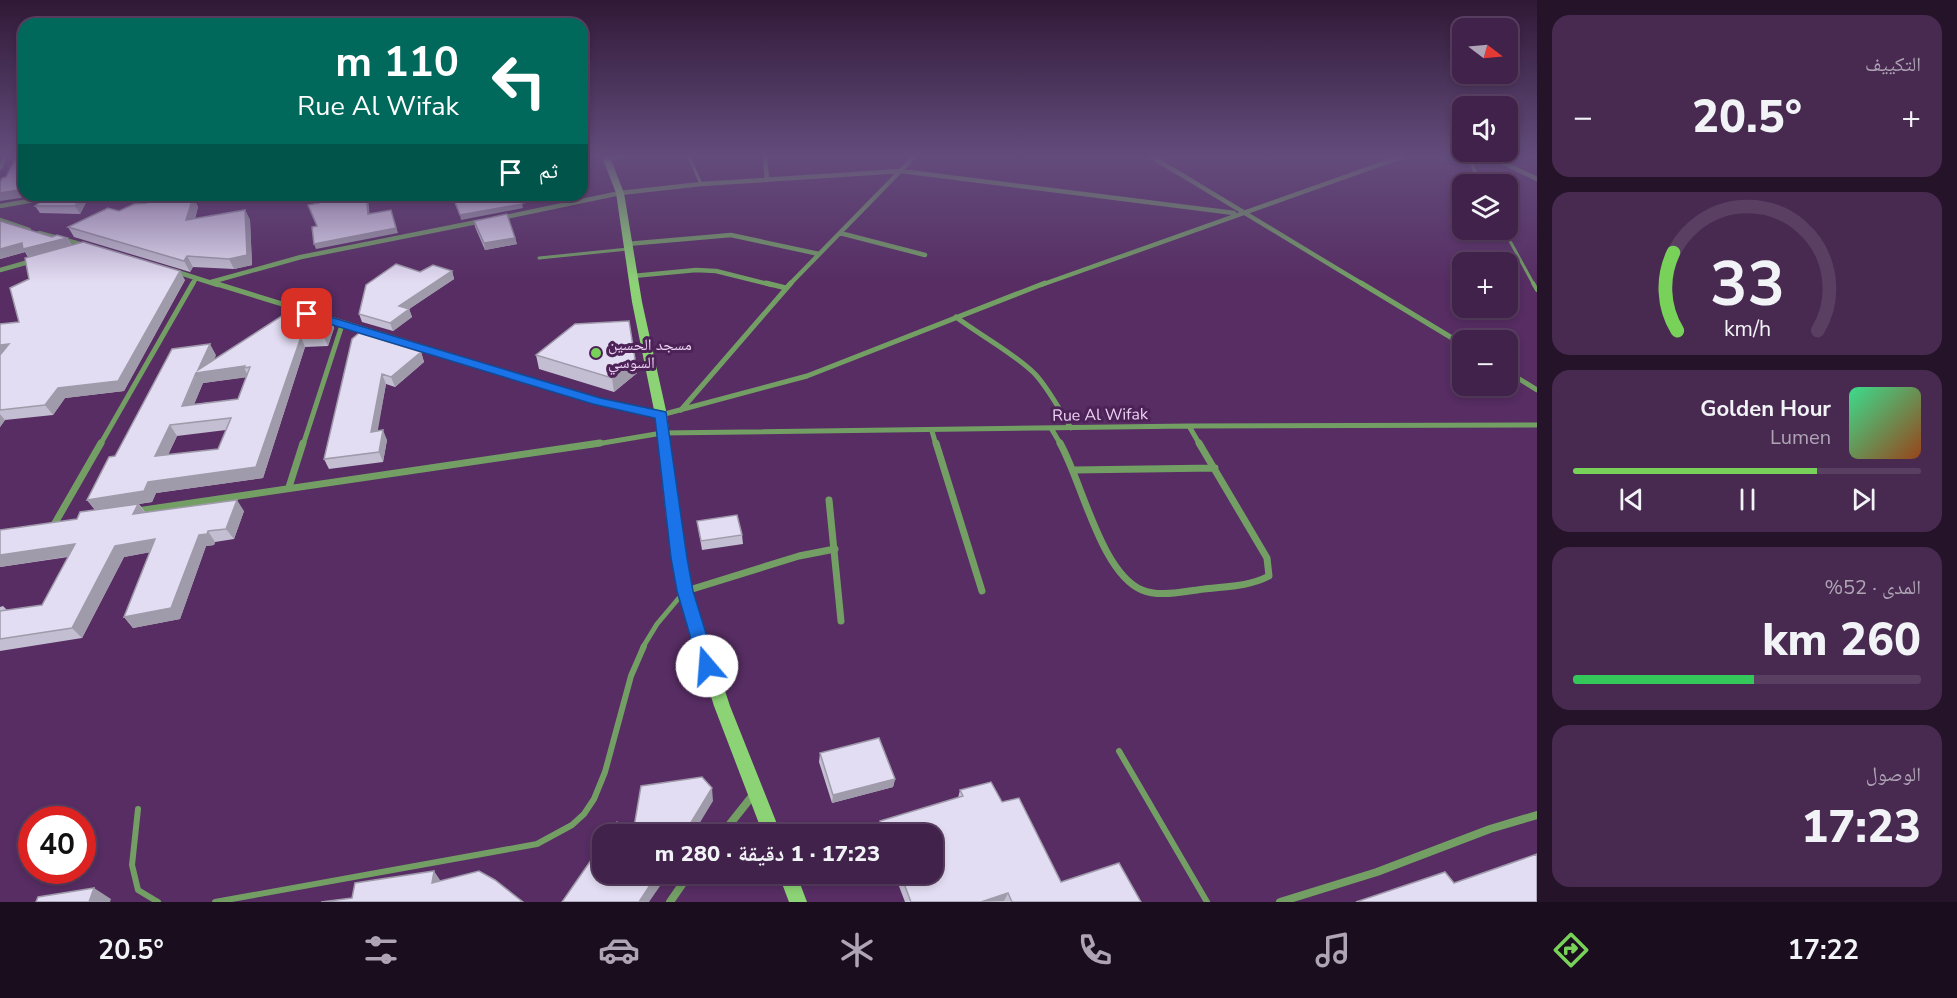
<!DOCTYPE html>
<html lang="ar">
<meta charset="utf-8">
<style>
:root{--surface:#41224a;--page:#482a51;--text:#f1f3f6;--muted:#aea4b5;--line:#5a3f62;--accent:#78d259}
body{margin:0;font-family:"Nunito Sans","Noto Naskh Arabic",sans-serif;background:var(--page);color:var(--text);direction:rtl;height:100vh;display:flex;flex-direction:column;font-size:22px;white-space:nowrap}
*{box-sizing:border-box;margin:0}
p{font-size:20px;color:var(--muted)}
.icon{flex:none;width:33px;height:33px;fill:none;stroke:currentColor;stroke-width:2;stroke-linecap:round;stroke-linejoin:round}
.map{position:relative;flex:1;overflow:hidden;direction:ltr}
.drawer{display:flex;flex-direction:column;gap:15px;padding:15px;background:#241329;width:420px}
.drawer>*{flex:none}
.hud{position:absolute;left:18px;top:18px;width:570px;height:183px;border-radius:18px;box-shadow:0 3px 9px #0003,0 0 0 2px var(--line);direction:rtl;background:#00695c;color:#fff;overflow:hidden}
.needle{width:39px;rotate:106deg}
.controls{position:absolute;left:1452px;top:18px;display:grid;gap:12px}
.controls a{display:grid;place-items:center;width:66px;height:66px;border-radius:12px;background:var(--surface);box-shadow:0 3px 9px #0003,0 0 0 2px var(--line);font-size:30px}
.speed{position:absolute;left:18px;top:806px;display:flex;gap:12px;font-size:30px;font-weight:700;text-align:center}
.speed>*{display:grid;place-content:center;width:78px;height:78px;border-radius:50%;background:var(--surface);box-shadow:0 3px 9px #0003,0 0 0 2px var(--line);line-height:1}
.speed .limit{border:9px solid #d22;background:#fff;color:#111}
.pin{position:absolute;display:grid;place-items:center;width:51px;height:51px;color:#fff;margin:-26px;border-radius:12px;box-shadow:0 3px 9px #0006}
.me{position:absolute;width:66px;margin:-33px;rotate:342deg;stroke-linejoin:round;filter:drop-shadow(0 0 4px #0008)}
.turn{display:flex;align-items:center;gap:21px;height:126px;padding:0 30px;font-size:27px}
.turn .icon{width:78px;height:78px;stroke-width:2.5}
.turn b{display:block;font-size:42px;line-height:51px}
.then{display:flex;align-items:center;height:57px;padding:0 30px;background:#0003;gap:12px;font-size:22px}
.big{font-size:45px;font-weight:800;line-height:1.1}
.drawer .widget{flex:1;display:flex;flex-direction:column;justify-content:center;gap:9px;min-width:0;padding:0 21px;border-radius:18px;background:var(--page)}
.drawer .dial{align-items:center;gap:0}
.dial svg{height:156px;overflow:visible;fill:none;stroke:var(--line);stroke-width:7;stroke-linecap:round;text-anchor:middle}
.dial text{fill:var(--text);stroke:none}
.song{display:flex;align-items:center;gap:18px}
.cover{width:72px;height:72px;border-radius:9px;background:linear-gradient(135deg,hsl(150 70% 55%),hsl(20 70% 35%))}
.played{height:6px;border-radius:3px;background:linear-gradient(90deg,var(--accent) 70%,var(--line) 70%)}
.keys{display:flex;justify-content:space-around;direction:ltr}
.heat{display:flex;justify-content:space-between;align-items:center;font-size:33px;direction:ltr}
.charge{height:9px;border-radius:4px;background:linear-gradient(90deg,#34c759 52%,var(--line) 0)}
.trip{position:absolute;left:592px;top:824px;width:351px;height:60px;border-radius:18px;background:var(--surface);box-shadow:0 3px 9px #0003,0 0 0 2px var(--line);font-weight:800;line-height:60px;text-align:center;direction:rtl}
.menu{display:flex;height:96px;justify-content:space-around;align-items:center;background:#1a0e1e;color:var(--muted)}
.menu .icon{width:42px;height:42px}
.menu .active{color:var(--accent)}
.menu b{font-size:27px;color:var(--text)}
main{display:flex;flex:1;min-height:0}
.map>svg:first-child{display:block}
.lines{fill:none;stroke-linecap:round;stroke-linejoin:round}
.lane-far3{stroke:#739f65;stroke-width:3}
.lane-far2{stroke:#739f65;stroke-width:4}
.lane-far1{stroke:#739f65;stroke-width:5}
.lane{stroke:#739f65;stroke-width:6}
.street-far3{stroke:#739f65;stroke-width:4.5}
.street-far2{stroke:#739f65;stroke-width:5}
.street-far1{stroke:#739f65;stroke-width:7}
.street{stroke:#739f65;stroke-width:8}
.secondary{fill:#8cd375;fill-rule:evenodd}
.wall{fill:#c3bed1;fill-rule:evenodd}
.shaded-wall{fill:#9f9baa}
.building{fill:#e3ddf3;stroke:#9f9baa;stroke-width:1.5;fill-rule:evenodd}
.route{fill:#1a73e8;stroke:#114b97;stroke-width:1.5}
.poi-dot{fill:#78d259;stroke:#4c2257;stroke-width:2}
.labels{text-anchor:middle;stroke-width:6;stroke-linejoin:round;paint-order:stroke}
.poi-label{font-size:16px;fill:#ecd3f3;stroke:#4c2257;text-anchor:start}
.street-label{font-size:16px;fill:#ecd3f3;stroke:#4c2257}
</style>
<main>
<section class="drawer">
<div class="widget"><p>التكييف</p>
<div class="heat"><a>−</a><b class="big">20.5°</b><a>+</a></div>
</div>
<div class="widget dial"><svg viewBox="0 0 100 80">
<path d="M14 69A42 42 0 1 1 86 69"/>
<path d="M14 69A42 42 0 0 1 12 29" stroke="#78d259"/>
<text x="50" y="56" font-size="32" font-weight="700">33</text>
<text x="50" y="72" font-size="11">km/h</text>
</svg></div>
<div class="widget">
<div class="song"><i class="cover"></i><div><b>Golden Hour</b><p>Lumen</p></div></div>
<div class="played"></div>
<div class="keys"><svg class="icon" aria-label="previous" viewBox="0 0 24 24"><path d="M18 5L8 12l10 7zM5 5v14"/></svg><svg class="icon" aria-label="pause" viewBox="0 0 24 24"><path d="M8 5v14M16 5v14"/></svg><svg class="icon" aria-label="next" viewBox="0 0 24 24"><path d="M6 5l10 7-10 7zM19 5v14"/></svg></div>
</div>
<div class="widget"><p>المدى · 52%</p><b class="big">260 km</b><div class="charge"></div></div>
<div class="widget"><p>الوصول</p><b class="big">17:23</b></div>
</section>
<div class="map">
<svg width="1537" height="902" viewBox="0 0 1537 902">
<rect width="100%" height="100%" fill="#572d63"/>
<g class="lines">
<path class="lane-far3" d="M 689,157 L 701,184
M 1468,157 L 1481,184
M 607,159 L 622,157
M 1504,230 L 1534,285
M 539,258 L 628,249"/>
<path class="lane-far2" d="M 1533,283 L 1537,290"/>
<path class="lane-far1" d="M 643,647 L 657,624 L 684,592"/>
<path class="lane" d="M 1119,751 L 1207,902
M 138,809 L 132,865 L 138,890 L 158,902
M 215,902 L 537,844 L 572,825 L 584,814 L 594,799 L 605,772 L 631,676 L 644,646"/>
<path class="street-far3" d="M 765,157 L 767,180
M 1152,157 L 1364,285
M 1491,157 L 1537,179
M 0,168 L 5,157
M 0,206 L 63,195
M 501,218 L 620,193 L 701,184 L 901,171 L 1234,213
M 0,220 L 29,230
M 39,233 L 84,245
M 840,233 L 925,255
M 627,244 L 731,235 L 819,254
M 0,270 L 32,261
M 174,271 L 218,285
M 633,276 L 696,270 L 716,271 L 772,285
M 211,282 L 301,257 L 482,221
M 192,285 L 196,278
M 789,285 L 914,157
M 1041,285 L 1401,157"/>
<path class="street-far2" d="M 214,283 L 598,401 L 661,415 L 807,376 L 1045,283
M 766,283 L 786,288
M 1361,283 L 1462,344
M 956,317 C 981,336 1014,353 1035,374 C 1049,389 1060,411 1071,428
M 1508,372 L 1537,390
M 681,410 L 791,283
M 1189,426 L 1200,445
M 1051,428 L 1061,445
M 932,431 L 936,445
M 100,445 L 193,283
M 303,445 L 342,325
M 591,445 L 662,433 L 1189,426 L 1537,425"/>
<path class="street-far1" d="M 936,443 L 982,591
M 1060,443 C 1082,482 1101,573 1142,590 C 1159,597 1180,592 1197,590 C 1222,586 1246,588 1269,576 L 1267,558 L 1199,443
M 1074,470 L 1215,468
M 289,487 L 303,443
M 829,500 L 841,621
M 137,511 L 600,443
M 55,523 L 101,443
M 686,591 L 799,556 L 835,549"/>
<path class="street" d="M 722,834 L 753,795
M 670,902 L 690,873
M 1280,902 L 1377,872 L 1490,829 L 1537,815"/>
<path class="secondary" d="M 602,157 L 610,157 L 624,193 L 642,302 L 667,415 L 680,517 L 692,591 L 730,706 L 781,834 L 763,834 L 714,706 L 678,591 L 666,517 L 655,415 L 632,302 L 616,193 Z
M 778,873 L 796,873 L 807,902 L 789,902 Z"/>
</g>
<path class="wall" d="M 90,195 L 80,214 L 40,213 L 35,206 Z
M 155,195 L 186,195 L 187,198 L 193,197 L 198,207 L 195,219 L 245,210 L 250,220 L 252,265 L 234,269 L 193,267 L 190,272 L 74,237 L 68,227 L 147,203 Z
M 0,221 L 52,237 L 67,238 L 72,245 L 185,280 L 124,391 L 65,398 L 53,415 L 5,420 L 0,427 L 0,324 L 19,322 L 29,279 L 28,257 L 25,252 L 0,259 Z
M 474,221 L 515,238 L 517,244 L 485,250 L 475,227 Z
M 452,271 L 454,279 L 409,309 L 412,317 L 393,331 L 362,322 L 359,314 L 420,272 Z
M 315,317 L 330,317 L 334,328 L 328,346 L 305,347 L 263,478 L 156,493 L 152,502 L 139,504 L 145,512 L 244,511 L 234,539 L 215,542 L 214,545 L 206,546 L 180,619 L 133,628 L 124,617 L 150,552 L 124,557 L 82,638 L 0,651 L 0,607 L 3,606 L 7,610 L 42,605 L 68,557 L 0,567 L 0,530 L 77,519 L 95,510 L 87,500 L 115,456 L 216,355 L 214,359 ZM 246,377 L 238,399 L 194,404 L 203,383 ZM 226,430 L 218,449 L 168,455 L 177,436 Z
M 352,339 L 421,352 L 424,362 L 395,387 L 386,384 L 377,431 L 387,440 L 383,462 L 329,469 L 324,459 Z
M 536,355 L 637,373 L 614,392 L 539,369 Z
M 697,521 L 742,535 L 743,544 L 702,550 Z
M 820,753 L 895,779 L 893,787 L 832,803 L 819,762 Z
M 960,790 L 1002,802 L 1061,882 L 1141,902 L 905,902 L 894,873 L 933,873 L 933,834 L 880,834 L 878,830 L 880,821 L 958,798 Z"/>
<path class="shaded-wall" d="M 24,189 L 24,195 L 41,195 L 0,201 L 0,193 Z
M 81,195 L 90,195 L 80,214 L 75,206 Z
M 182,195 L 186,195 L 189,201 L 180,199 Z
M 366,195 L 368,196 L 370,219 L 368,214 Z
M 193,197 L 198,207 L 191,230 L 186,220 Z
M 531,198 L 532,202 L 522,204 L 523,208 L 461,220 L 460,215 Z
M 245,210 L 250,220 L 252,265 L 234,269 L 229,259 Z
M 391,210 L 398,233 L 316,249 L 314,244 Z
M 67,238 L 72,246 L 29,258 L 25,252 L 0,259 L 0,249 L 22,243 Z
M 515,238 L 517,244 L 485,250 L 484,243 Z
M 187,256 L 193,267 L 190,272 L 184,261 Z
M 180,271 L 185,280 L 124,391 L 65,398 L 53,415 L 45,405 L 58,388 Z
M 452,271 L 454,279 L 409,309 L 412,317 L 393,331 L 390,323 L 399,306 Z
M 330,317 L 334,328 L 328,346 L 323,335 Z
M 301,337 L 305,347 L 263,478 L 156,493 L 152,502 L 138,504 L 146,514 L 96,511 L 87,500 L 148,482 L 256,467 Z
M 9,344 L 0,355 L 0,345 Z
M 210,344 L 216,355 L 209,371 L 245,366 L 244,368 L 249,377 L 203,383 L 189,417 L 182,406 Z
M 421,352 L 424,362 L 395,387 L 391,377 Z
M 635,359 L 637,373 L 614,392 L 612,378 Z
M 382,374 L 386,384 L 376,441 L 371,432 Z
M 0,414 L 5,420 L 0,427 Z
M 170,425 L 177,436 L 162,467 L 155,456 Z
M 383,430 L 387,440 L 383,462 L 379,452 Z
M 237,500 L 244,511 L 234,539 L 226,529 Z
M 208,531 L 215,542 L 214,545 L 206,546 L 180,619 L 133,628 L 124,617 L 199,535 Z
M 155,539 L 163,550 L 124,557 L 82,638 L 72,628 L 115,546 Z
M 75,544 L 84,554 L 0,567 L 0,555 Z
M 895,779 L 893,787 L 832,803 L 833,795 Z
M 712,788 L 713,801 L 693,834 L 684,834 Z
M 434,871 L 442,883 L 432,883 Z
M 658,873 L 669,873 L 649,902 L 639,902 Z
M 94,888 L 111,899 L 110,902 L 89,902 Z
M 1008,893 L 1004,901 L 981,902 Z"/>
<path class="building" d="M 16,157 L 24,157 L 24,189 L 0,193 L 0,182 L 2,178 L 6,177 Z
M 50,195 L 81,195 L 75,206 L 35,206 Z
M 155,195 L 182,195 L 180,199 L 193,197 L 186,220 L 245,210 L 247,255 L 229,259 L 187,256 L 184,261 L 68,227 L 108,208 L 119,211 L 134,204 L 147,203 L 149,196 Z
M 345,195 L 366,195 L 368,214 L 391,210 L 396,228 L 314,244 L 312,227 L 317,226 L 308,205 L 319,203 L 318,200 Z
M 452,195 L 530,195 L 531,198 L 521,200 L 522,204 L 460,215 Z
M 507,214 L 515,238 L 484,243 L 474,221 Z
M 0,221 L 52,237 L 57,235 L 67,238 L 23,249 L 22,243 L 0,249 Z
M 83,242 L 180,271 L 118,381 L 58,388 L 45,405 L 0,410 L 0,355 L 9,344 L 0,345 L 0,324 L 19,322 L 10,288 L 29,279 L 25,258 Z
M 396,264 L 420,272 L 433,265 L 452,271 L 399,306 L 409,309 L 390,323 L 359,314 L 366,285 Z
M 291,310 L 315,317 L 320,314 L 330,317 L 323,335 L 301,337 L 256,467 L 148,482 L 144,491 L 87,500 L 109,457 L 115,456 L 121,445 L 172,349 L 210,344 L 198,370 ZM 245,366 L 244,368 L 250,367 L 238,399 L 182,406 L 196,373 ZM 231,418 L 218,449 L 155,456 L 170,425 Z
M 629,321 L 635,359 L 612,378 L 536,355 L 575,324 Z
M 359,333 L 421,352 L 391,377 L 382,374 L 371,432 L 383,430 L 379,452 L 324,459 L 352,339 Z
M 237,500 L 226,529 L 208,531 L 207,534 L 199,535 L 171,608 L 124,617 L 155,539 L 115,546 L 72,628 L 0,639 L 0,611 L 42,605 L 75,544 L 0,555 L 0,530 L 77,519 L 80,512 L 138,504 L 133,514 Z
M 737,515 L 742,535 L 701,541 L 697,521 Z
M 879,738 L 895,779 L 833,795 L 820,753 Z
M 702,777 L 712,788 L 684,834 L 609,834 L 617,822 L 633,833 L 641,786 Z
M 991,782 L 1002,802 L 1019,798 L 1061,882 L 1119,863 L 1141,902 L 1012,902 L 1008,893 L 981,902 L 911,902 L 900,873 L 933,873 L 933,834 L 885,834 L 880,821 L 963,796 L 960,790 Z
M 603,843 L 603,873 L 658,873 L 639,902 L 562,902 Z
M 1537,854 L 1537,902 L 1356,902 L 1445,872 L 1454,883 Z
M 434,871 L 432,883 L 479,871 L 495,880 L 523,902 L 321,902 L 352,898 L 355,883 Z
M 94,888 L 89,902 L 36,902 L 38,897 Z"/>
<linearGradient id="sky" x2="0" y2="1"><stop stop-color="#301936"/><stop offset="0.55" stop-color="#634c7c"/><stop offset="1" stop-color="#634c7c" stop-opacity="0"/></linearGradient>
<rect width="1537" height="283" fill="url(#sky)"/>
<path class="route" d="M 307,310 L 600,398 L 666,412 L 687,558 L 693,591 L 716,666 L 714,672 L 707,674 L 701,672 L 699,666 L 677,591 L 671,558 L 655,418 L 593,404 L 303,316 L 303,311 Z"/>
<circle class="poi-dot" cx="596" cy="353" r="6"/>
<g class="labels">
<g class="poi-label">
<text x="608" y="350">مسجد الحسين<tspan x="608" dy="18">السوسي</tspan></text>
</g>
<g class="street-label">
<text transform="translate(1100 414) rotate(-1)" y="6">Rue Al Wifak</text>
</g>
</g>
</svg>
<div class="controls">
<a><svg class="needle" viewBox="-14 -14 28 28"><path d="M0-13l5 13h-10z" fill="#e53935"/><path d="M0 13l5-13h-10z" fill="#aea4b5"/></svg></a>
<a><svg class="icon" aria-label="sound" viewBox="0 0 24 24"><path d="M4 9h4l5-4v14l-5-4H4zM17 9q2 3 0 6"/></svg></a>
<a><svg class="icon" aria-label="layers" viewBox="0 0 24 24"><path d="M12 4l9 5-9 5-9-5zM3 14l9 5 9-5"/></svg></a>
<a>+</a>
<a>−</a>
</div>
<div class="speed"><div class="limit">40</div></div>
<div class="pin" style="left:307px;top:314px;background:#d93025"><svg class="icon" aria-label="arrive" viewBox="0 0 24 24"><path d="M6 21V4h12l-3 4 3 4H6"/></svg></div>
<svg class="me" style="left:707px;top:666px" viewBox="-20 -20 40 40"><circle r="19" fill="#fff"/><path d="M0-13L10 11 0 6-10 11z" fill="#1a73e8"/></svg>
<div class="trip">17:23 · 1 دقيقة · 280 m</div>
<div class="hud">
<div class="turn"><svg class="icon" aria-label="left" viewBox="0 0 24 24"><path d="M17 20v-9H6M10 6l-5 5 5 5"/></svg><div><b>110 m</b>Rue Al Wifak</div></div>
<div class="then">ثم<svg class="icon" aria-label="arrive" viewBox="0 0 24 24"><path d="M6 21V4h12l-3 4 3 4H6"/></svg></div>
</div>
</div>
</main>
<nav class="menu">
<b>17:22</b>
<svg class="icon active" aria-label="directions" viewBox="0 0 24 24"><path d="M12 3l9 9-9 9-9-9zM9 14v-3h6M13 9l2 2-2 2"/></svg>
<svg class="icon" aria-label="music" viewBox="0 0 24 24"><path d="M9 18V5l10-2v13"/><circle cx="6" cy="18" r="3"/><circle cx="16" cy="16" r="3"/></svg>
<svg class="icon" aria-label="phone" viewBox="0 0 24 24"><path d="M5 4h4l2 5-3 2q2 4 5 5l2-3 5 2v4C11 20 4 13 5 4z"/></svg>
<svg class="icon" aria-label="climate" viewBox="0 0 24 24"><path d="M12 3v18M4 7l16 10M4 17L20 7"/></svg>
<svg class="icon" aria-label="car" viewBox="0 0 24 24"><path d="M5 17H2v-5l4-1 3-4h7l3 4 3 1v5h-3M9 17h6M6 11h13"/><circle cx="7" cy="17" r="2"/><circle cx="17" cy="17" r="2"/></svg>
<svg class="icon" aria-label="filters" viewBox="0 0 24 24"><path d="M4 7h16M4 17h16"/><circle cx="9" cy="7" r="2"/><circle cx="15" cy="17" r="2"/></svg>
<b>20.5°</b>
</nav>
